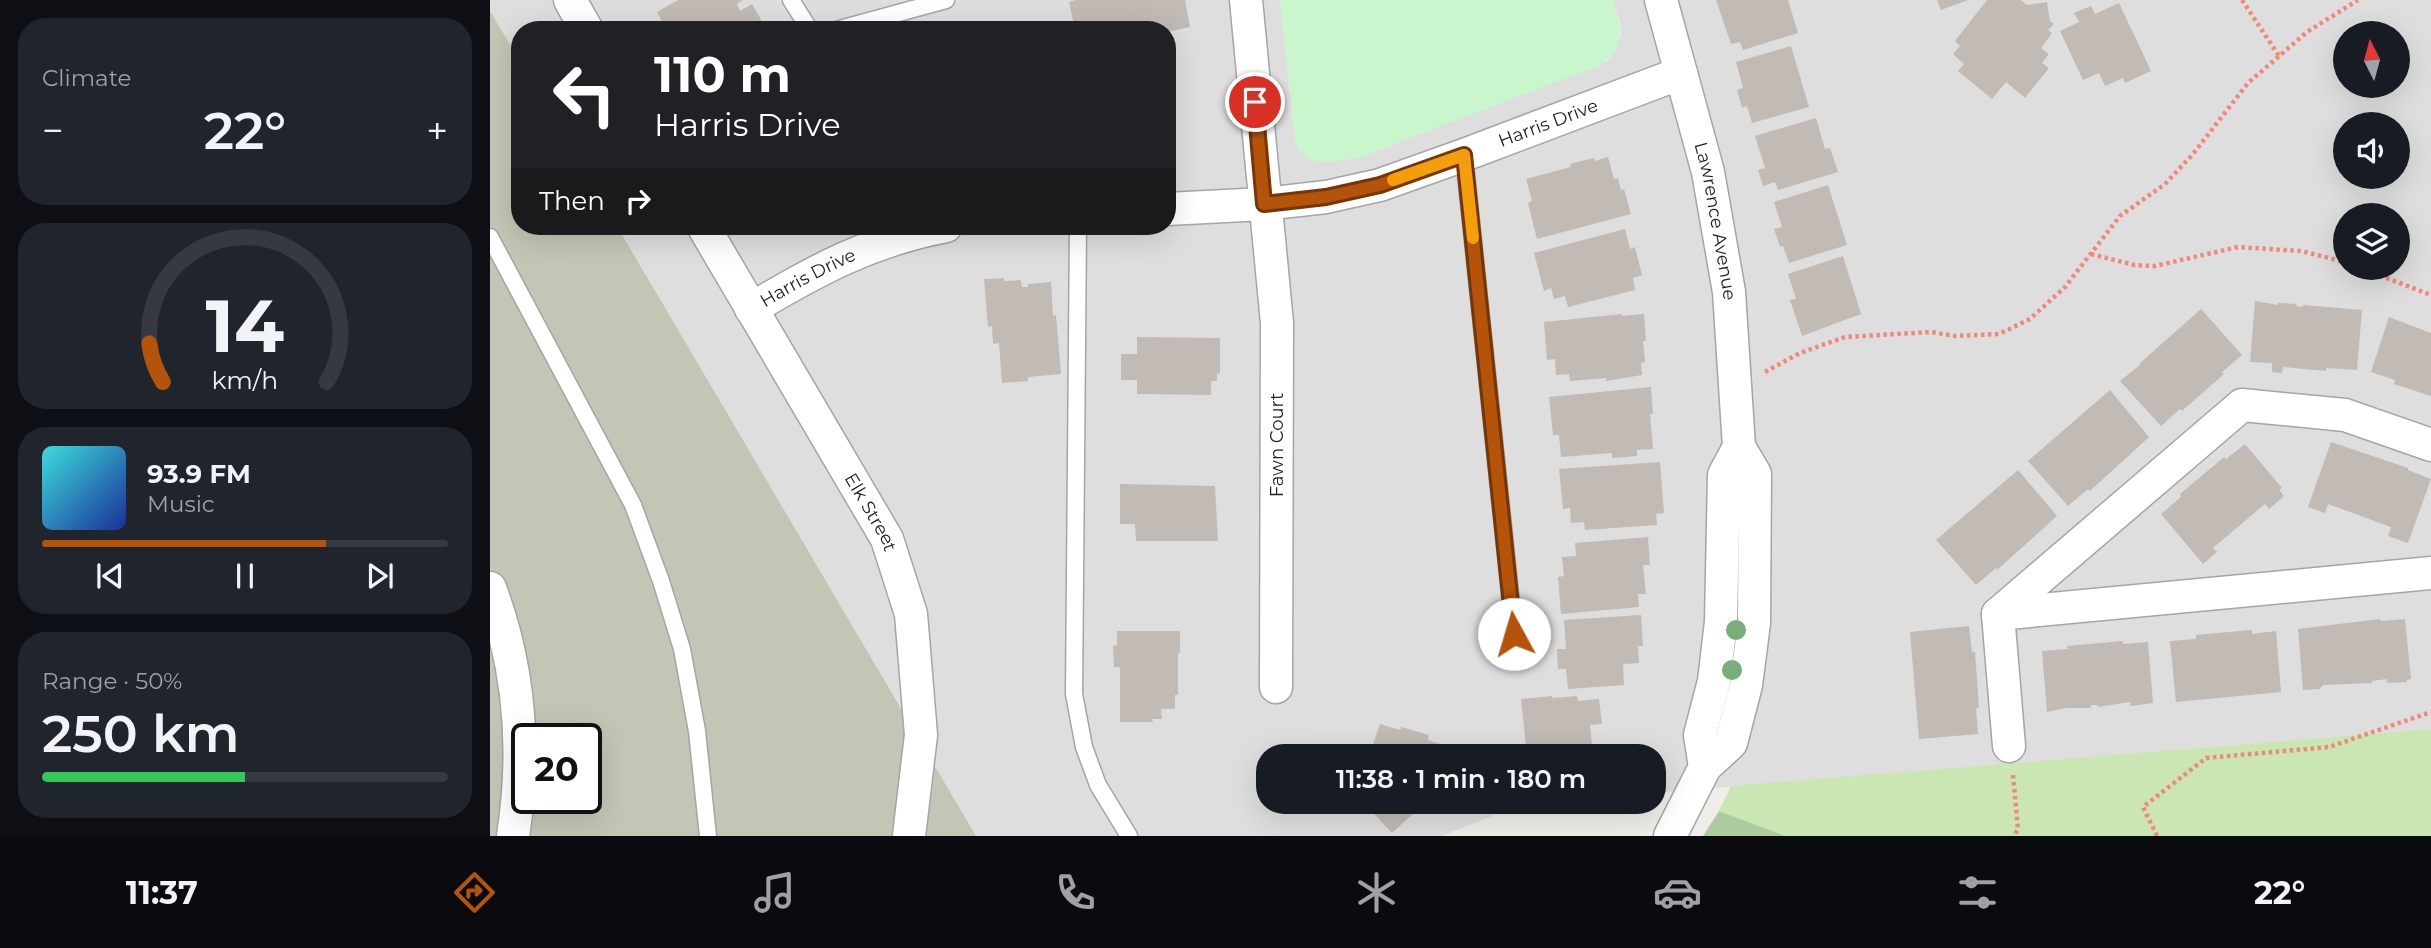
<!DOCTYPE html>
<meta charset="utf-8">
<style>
:root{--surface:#171b24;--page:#20242c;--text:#f1f3f6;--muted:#9ea1a6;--line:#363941;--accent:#b45309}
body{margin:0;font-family:Montserrat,sans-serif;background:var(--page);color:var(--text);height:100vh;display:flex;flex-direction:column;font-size:26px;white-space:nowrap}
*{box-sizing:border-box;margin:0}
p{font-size:23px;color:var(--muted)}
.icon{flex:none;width:38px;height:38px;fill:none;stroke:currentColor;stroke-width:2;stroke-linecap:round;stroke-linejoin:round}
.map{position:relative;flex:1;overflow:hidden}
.side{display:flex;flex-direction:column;gap:18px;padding:18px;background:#0d0f14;width:490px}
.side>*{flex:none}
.top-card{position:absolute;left:21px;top:21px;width:665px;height:214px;border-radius:28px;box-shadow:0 7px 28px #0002;background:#202124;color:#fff;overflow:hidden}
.needle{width:46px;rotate:354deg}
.tools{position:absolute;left:1843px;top:21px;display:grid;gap:14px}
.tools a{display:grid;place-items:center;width:77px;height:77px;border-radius:50%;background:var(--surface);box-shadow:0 7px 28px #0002;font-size:35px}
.speed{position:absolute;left:21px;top:723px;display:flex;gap:14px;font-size:35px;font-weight:700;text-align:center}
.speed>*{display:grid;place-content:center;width:91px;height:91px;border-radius:50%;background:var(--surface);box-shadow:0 7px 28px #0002;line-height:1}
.speed .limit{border:4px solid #111;border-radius:10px;background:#fff;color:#111}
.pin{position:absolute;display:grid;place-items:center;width:60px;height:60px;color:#fff;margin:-30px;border:4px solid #fff;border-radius:50%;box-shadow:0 2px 7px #0007}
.me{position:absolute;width:77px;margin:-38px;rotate:354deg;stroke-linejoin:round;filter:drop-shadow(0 0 5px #0008)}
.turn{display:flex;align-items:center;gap:24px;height:147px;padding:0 28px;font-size:32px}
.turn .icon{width:91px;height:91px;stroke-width:2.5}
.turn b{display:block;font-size:49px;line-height:60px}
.then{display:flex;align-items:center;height:66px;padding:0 28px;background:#0003;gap:14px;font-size:26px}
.big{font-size:52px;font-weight:600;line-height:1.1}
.side .widget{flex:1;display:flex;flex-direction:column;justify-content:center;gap:10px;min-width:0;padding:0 24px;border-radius:28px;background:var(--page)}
.side .dial{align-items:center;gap:0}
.dial svg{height:182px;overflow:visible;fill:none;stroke:var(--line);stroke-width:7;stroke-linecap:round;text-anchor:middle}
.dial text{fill:var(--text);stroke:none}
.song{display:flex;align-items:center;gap:21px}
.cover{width:84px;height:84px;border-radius:10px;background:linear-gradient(135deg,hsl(180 70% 55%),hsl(230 70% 35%))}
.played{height:7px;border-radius:4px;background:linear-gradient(90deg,var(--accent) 70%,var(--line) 70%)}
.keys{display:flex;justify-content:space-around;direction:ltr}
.heat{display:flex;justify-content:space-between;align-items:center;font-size:38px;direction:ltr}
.charge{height:10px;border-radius:5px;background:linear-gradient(90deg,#34c759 50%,var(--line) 0)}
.trip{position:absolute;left:766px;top:744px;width:410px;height:70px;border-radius:28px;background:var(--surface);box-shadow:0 7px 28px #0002;font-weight:600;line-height:70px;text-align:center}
.tabs{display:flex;height:112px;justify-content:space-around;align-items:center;background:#090b0e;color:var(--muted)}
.tabs .icon{width:49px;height:49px}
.tabs .on{color:var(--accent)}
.tabs b{font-size:32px;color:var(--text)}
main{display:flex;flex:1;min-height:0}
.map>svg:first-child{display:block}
.residential{fill:#dfdede;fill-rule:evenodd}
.construction{fill:#c4c5b4;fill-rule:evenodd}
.grass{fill:#cae6b2}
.forest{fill:#accca0}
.park{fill:#caf6ce}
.building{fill:#c1bab5}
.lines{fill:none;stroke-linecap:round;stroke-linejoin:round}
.service-casing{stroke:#a5a5a5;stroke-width:19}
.minor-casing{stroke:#a5a5a5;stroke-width:35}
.path{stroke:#f0897a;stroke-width:4.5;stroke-dasharray:3.5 3.5;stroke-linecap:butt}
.service{stroke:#fff;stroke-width:16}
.minor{stroke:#fff;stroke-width:32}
.tree{fill:#77ae79}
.route-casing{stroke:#753606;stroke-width:18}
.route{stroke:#b45309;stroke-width:12}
.slow{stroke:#f59e0b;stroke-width:12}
.labels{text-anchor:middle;stroke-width:6;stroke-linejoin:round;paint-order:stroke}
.street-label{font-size:18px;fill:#212121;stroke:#fff}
</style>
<main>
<section class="side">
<div class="widget"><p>Climate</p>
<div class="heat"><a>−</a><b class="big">22°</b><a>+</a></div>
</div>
<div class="widget dial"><svg viewBox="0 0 100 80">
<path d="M14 69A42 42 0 1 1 86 69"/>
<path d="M14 69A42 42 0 0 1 8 52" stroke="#b45309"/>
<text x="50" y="56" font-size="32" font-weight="700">14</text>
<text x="50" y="72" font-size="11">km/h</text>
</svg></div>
<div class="widget">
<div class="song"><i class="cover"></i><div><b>93.9 FM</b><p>Music</p></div></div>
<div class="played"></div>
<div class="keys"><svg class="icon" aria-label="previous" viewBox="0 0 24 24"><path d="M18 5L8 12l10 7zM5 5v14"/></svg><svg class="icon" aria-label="pause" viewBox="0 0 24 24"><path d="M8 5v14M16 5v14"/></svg><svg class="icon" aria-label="next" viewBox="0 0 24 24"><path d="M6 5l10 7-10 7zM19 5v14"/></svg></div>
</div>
<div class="widget"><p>Range · 50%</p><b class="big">250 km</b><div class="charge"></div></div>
</section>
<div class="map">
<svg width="1941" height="836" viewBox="0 0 1941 836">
<rect width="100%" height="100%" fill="#f0eee8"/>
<path class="residential" d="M 0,0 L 790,0 L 805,140 L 873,156 L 1117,61 L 1125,51 L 1131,34 L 1130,23 L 1123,0 L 1941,0 L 1941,729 L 1164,793 L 1164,756 L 779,756 L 779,802 L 1056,802 L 1009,805 L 1002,816 L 952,836 L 486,836 L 127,226 L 677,226 L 677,30 L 30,30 L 30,61 L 0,11 ZM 1855,33 L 1908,33 L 1908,86 L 1855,86 ZM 1855,124 L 1908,124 L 1908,177 L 1855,177 ZM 1855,215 L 1908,215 L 1908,268 L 1855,268 Z"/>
<path class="construction" d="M 0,11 L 30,61 L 30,226 L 127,226 L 486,836 L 0,836 ZM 37,738 L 96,738 L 96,798 L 37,798 Z"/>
<path class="grass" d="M 1941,729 L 1941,836 L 1295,836 L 1229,811 L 1241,786 Z"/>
<path class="forest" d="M 1229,811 L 1295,836 L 1213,836 Z"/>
<path class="park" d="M 790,0 L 1123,0 C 1131,27 1138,48 1108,66 L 873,156 C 848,161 814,172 805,140 Z"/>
<path class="building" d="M 188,0 L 253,0 L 247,4 L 250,11 L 262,4 L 277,30 L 176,30 L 167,12 Z
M 585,0 L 695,0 L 700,27 L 677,32 L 677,30 L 585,30 L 579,2 Z
M 1226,0 L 1298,0 L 1308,33 L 1253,50 L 1250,42 L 1241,44 Z
M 1447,0 L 1478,0 L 1451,10 Z
M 1497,0 L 1531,0 L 1537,5 L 1557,2 L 1560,21 L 1564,24 L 1558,30 L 1562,33 L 1551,48 L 1559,54 L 1552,63 L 1559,68 L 1535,98 L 1516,82 L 1502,99 L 1468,71 L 1474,64 L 1463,54 L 1470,46 L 1465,41 Z
M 1629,3 L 1661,71 L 1635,83 L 1633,78 L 1615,86 L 1609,73 L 1593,80 L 1570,31 L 1589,22 L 1584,13 L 1601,6 L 1605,14 Z
M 1301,46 L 1319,107 L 1262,123 L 1257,106 L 1252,108 L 1247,90 L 1253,88 L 1246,62 Z
M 1326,118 L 1335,149 L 1340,148 L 1348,172 L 1288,190 L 1285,182 L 1273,186 L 1268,170 L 1275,168 L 1265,136 Z
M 1118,157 L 1124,179 L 1128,178 L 1131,190 L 1134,189 L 1141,214 L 1047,239 L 1038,203 L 1042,201 L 1036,179 L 1081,167 L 1080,164 L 1104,158 L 1105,161 Z
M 1338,185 L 1357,245 L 1299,263 L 1293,246 L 1290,247 L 1284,229 L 1292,227 L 1284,202 Z
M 1135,229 L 1140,249 L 1145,247 L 1152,275 L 1143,278 L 1145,290 L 1078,307 L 1075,296 L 1064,299 L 1061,288 L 1054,291 L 1044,253 Z
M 1353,256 L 1371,314 L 1312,336 L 1300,300 L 1306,299 L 1298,274 Z
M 514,278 L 514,281 L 531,280 L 532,287 L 538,287 L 538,284 L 561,282 L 563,316 L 566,315 L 571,374 L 538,377 L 538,381 L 512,383 L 509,343 L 503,344 L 502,326 L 498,327 L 494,279 Z
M 1765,301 L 1788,305 L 1788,303 L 1807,304 L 1806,306 L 1812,307 L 1813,305 L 1872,310 L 1867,370 L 1836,368 L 1836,371 L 1793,367 L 1792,373 L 1782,372 L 1782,363 L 1760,362 Z
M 1711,309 L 1752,355 L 1732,372 L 1734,374 L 1692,411 L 1690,409 L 1671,426 L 1630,381 L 1650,365 L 1649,364 Z
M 1132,314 L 1132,316 L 1154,314 L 1156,341 L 1153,341 L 1155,362 L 1151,363 L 1152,375 L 1116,381 L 1116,378 L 1080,381 L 1079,374 L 1066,375 L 1065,359 L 1057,360 L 1054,322 Z
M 1899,317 L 1941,333 L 1941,396 L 1904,384 L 1905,380 L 1881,372 Z
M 647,337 L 730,338 L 730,373 L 727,374 L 727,381 L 721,381 L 721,395 L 647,394 L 647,380 L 631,380 L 631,354 L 647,354 Z
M 1161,387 L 1163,414 L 1160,414 L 1163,449 L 1147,450 L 1147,456 L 1122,458 L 1122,453 L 1071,457 L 1069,435 L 1063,435 L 1059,397 Z
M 1620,390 L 1659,437 L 1600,491 L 1598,489 L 1578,506 L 1538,461 Z
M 1841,442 L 1918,468 L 1918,470 L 1941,479 L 1918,543 L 1898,536 L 1901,527 L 1838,504 L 1835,513 L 1818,507 Z
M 1755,444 L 1792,488 L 1789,490 L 1794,496 L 1779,509 L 1775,504 L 1723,548 L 1727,552 L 1713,564 L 1671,514 L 1691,497 L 1690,494 L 1734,457 L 1736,459 Z
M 1170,462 L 1174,513 L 1166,514 L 1167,525 L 1095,530 L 1094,522 L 1081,523 L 1080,508 L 1073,509 L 1069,469 Z
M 1528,470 L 1567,516 L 1507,570 L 1506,568 L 1486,585 L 1446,540 Z
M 630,484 L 725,486 L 728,541 L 646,541 L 645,524 L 630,524 Z
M 1158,537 L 1160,565 L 1153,565 L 1156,594 L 1148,594 L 1149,607 L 1071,614 L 1068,577 L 1074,576 L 1072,557 L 1086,556 L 1085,543 Z
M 1151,615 L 1153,646 L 1148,646 L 1149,663 L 1133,664 L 1134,685 L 1078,689 L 1076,669 L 1068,669 L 1067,649 L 1076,649 L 1074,620 Z
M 1890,619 L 1891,621 L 1915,619 L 1921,679 L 1917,680 L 1917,682 L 1897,683 L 1897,679 L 1882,681 L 1882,683 L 1833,685 L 1830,689 L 1813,690 L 1808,629 Z
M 1479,626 L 1482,652 L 1485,652 L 1489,708 L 1486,708 L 1488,734 L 1429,739 L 1420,632 Z
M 1762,630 L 1762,634 L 1786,631 L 1791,692 L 1686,702 L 1680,641 L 1706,639 L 1706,635 Z
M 627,631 L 690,631 L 690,653 L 688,653 L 688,695 L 685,695 L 685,709 L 671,709 L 672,719 L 662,719 L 663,722 L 630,722 L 630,667 L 624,667 L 623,646 L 627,645 Z
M 1633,641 L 1633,644 L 1658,642 L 1663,703 L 1640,706 L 1640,702 L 1608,707 L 1607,705 L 1601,705 L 1601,708 L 1577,708 L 1557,712 L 1552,651 L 1578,649 L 1577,646 Z
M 1062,696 L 1062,698 L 1087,696 L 1088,701 L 1109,699 L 1112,724 L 1100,725 L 1102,744 L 1094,745 L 1095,756 L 1037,756 L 1031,699 Z
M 890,724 L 910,730 L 911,727 L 939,735 L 938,740 L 956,746 L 953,756 L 890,756 L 892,750 L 882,747 Z
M 873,802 L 936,802 L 932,814 L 925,812 L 902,833 Z"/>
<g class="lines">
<g class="service-casing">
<path id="service" d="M 301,0 L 320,30
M 346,30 L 456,0
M 974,155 L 1027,660
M 588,226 L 584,694 L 594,747 L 608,785 L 639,836
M 0,237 L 143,505 L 171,581 L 192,649 L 207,731 L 218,836"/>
</g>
<g class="minor-casing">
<g id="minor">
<path d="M 80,0 L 97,30"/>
<path d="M 756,0 L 787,323 L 786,687"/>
<path id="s1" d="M 1171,0 L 1218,172 L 1239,292 L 1249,447 L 1265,474 L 1264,623 L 1256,685 L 1241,743 L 1215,767 L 1180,836"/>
<path id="s2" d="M 677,209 L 774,204 L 836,197 L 890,185 L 974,155 L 1191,73"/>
<path id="s3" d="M 213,226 L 397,539 L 421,614 L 431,735 L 419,836"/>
<path id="s4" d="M 261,309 C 326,270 382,240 456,226"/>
<path d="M 1941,445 L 1855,415 L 1752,405 L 1508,614 L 1941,573"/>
<path d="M 0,588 C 30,668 36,752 23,836"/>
<path d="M 1508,614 L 1519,746"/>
<path d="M 1215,767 L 1210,735 L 1224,681 L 1231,622 L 1234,475 L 1249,447"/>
</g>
</g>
<path class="path" d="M 1752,0 L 1789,56
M 1601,254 L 1644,265 L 1665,266 L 1748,247 L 1811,251 L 1855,262
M 1870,268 L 1941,295
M 1275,372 L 1310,353 L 1355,337 L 1441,332 L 1465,336 L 1509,334 L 1540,319 L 1575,287 L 1630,216 L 1675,184 L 1703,154 L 1758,83 L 1817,32 L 1868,0
M 1523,775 L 1528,829 L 1524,836
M 1667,836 L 1653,807 L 1716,758 L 1839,747 L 1941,712"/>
<use href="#service" class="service"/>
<use href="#minor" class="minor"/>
</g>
<g class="tree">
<circle cx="1246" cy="630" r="10"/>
<circle cx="1242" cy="670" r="10"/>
</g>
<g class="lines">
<g class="route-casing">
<path id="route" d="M 765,102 L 774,204 L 836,197 L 890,185 L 974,155 L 1024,634"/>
</g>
<use href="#route" class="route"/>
<path class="slow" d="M 903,180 L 974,155 L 983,238"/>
</g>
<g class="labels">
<g class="street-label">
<text dy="6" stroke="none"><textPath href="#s2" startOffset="394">Harris Drive</textPath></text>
<text dy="6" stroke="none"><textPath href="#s1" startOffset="228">Lawrence Avenue</textPath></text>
<text dy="6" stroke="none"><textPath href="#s4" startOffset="65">Harris Drive</textPath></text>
<text transform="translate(787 445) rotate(-90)" y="6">Fawn Court</text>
<text dy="6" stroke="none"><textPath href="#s3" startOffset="332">Elk Street</textPath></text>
</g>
</g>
</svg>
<div class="tools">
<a><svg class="needle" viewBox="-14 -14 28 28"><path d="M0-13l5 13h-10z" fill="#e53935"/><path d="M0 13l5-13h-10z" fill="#9ea1a6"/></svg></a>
<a><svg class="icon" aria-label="sound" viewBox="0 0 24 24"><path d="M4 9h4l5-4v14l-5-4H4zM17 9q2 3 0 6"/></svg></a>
<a><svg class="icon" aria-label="layers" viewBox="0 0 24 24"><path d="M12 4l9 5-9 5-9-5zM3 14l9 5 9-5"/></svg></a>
</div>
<div class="speed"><div class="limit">20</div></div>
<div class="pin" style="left:765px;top:102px;background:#d93025"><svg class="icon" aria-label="arrive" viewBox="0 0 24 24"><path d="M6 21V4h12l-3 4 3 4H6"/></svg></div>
<svg class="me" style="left:1024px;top:634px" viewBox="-20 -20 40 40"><circle r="19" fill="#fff"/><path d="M0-13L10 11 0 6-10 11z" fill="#b45309"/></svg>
<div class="trip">11:38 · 1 min · 180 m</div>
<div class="top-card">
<div class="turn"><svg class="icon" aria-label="left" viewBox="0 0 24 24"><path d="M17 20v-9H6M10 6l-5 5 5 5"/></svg><div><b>110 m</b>Harris Drive</div></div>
<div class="then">Then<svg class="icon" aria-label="right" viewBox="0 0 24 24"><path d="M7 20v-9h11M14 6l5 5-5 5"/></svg></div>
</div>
</div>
</main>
<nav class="tabs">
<b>11:37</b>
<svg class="icon on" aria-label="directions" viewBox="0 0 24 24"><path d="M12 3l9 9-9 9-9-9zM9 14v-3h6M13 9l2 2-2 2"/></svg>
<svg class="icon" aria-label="music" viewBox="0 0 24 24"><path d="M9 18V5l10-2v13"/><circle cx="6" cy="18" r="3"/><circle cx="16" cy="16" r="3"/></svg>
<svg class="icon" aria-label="phone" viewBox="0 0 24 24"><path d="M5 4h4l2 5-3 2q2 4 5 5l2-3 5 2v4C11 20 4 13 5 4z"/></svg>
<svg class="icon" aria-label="climate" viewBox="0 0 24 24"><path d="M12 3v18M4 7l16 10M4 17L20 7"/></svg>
<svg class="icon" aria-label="car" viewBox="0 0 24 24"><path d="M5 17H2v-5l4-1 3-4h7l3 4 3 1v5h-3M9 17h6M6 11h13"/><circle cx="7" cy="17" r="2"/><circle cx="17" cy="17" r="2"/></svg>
<svg class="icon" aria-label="filters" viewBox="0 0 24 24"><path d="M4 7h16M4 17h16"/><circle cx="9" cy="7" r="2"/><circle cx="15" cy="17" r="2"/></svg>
<b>22°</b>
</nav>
